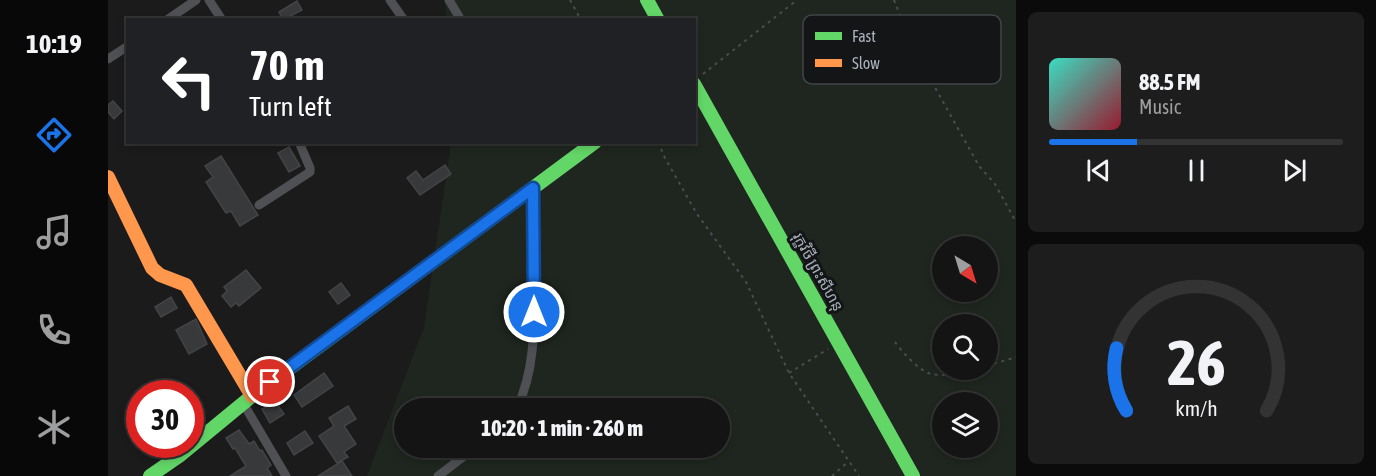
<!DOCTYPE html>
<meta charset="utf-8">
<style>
:root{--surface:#141414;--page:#1d1d1d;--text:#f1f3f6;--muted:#9d9ea0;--line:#333334;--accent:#1a73e8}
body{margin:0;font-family:"Asap Condensed","Noto Sans Khmer",sans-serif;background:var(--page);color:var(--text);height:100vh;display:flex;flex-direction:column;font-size:22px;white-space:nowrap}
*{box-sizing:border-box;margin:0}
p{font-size:20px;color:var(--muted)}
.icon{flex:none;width:33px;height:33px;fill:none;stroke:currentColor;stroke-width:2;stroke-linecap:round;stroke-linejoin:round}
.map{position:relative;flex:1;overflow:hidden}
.sheet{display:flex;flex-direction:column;gap:12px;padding:12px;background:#0b0b0b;width:360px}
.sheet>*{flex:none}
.hud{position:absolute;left:18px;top:18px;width:570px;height:126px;border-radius:0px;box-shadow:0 3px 9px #0003,0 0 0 2px var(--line);background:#202124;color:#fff;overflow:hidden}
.needle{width:39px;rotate:142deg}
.buttons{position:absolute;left:824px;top:236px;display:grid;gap:12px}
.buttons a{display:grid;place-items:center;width:66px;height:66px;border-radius:50%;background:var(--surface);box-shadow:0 3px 9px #0003,0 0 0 2px var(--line);font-size:30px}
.speed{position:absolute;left:18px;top:380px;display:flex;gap:12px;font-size:30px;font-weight:700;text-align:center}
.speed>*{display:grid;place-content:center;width:78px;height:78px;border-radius:50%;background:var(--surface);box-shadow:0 3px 9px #0003,0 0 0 2px var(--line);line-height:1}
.speed .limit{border:9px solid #d22;background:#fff;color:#111}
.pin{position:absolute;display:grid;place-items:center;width:51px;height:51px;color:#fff;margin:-26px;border:3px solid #fff;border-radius:50%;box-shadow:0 2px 6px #0007}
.me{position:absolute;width:66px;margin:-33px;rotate:0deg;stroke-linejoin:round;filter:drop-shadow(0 0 4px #0008)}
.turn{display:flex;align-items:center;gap:21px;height:126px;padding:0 24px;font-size:27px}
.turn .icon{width:78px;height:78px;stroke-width:2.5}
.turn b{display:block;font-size:42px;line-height:51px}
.sheet .card{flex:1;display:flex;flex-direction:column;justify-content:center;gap:9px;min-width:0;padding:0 21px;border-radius:9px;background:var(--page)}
.sheet .dial{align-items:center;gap:0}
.dial svg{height:156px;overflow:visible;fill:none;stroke:var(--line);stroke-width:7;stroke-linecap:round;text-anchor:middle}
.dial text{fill:var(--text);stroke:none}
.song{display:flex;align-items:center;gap:18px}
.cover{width:72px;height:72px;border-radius:9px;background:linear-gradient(135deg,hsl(170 70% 55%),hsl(350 70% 35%))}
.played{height:6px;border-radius:3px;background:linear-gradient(90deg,var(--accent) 30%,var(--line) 30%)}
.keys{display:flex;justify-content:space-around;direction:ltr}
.trip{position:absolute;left:286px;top:398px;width:336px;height:60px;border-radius:30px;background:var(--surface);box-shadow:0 3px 9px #0003,0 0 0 2px var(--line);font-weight:800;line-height:60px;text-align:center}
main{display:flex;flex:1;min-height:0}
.menu{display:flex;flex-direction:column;width:108px;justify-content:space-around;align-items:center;background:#080808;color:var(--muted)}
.menu .icon{width:42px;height:42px}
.menu .active{color:var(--accent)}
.menu b{font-size:27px;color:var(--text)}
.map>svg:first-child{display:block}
.green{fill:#1e261f;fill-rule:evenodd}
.building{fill:#37393b;stroke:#434447;stroke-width:1.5}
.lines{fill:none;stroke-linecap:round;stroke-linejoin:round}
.path{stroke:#4b4c4f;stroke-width:2;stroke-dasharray:3 4.5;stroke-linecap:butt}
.street{stroke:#4f5054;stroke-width:9}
.fast{stroke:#63d668;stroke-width:14}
.slow{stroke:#ff974d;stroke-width:14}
.route-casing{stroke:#114b97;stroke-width:15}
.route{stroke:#1a73e8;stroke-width:10}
.labels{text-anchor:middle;stroke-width:6;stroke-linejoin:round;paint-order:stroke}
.street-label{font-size:15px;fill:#abb2bd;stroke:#141517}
.key{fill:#141517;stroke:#414449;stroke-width:1.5}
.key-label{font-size:16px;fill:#abb2bd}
</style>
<main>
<nav class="menu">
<b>10:19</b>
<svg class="icon active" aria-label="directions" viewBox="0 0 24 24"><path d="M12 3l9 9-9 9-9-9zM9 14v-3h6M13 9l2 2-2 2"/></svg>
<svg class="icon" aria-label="music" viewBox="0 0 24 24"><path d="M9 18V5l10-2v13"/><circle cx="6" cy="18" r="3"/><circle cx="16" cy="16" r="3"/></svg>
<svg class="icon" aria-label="phone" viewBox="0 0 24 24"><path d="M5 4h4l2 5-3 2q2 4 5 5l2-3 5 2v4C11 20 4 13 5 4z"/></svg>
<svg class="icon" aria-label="climate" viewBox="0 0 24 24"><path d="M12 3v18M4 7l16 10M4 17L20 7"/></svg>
</nav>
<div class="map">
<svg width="908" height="476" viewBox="0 0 908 476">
<rect width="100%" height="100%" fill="#1b1b1b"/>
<path class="green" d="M 336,0 L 908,0 L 908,476 L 259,476 L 316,327 L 343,143 L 586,142 L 586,20 L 339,19 ZM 834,246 L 879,246 L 879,291 L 834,291 ZM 834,324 L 879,324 L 879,369 L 834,369 ZM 834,402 L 879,402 L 879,447 L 834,447 ZM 297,408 L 612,408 L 612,447 L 297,447 Z"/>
<path class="building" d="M 189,1 L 194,10 L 175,20 L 171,12 Z
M 5,101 L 14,111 L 6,119 L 0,112 L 0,105 Z
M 181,147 L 192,166 L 181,172 L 170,153 Z
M 113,156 L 150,215 L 132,226 L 123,211 L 118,213 L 98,182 L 105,177 L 97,166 Z
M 337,165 L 343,174 L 312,195 L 299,178 L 308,171 L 315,180 Z
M 138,270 L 153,288 L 131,306 L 128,303 L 123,307 L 114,296 L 119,291 L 116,287 Z
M 233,283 L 242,295 L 230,304 L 221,292 Z
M 63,297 L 69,308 L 53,317 L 47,307 Z
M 88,319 L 99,344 L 81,354 L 68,330 Z
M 216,373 L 225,386 L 194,407 L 186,395 Z
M 167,401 L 176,414 L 162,423 L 154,409 Z
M 240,406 L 248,419 L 236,426 L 248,444 L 236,452 L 240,457 L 229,463 L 211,436 L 226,426 L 221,418 Z
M 131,430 L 141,444 L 146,441 L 152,451 L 154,450 L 163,465 L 159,468 L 164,476 L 122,476 L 138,466 L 127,448 L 125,449 L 118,438 Z
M 197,431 L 205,443 L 186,455 L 179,443 Z
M 234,461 L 244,476 L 210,476 Z"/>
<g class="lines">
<path class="path" d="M 462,0 L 473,20
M 786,0 L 806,50 L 871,166 L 887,184 L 908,222
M 595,74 L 689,0
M 550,142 L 557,158 L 589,214 L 638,282 L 681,373 L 751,476
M 787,342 C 794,352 811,371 823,374 C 836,377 853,372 866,369
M 879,366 L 908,357
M 681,373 L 720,349
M 724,476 L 741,461"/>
<path class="street" d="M 101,0 L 114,20
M 282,0 L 296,20
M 341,0 L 353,20
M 59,20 L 88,0
M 0,59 L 20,46
M 151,205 L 202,172 L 202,168 L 191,142
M 135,403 L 178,476
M 409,408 C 428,368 426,324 426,280 C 426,249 425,218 425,187
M 330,476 L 368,447"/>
<path class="fast" d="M 539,0 L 550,20
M 586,84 L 805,476
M 42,476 L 71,456 L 144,396 L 487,142"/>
<path class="slow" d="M 0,177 L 44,268 L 52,275 L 78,285 L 144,396"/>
</g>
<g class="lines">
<g class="route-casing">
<path id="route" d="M 162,382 L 425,188 L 426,312"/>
</g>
<use href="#route" class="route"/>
</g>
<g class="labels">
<g class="street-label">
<text transform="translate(710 272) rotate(61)" y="5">រុក្ខវិថី ព្រះសីហនុ</text>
</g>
</g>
<rect x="695" y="15" width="198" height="69" rx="9" class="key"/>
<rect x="707" y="32" width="27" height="8" fill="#63d668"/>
<rect x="707" y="59" width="27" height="8" fill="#ff974d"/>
<g class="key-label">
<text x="744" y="42">Fast</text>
<text x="744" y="69">Slow</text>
</g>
</svg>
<div class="buttons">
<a><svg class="needle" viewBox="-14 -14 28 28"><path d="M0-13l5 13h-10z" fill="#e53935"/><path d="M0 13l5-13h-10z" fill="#9d9ea0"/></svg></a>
<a><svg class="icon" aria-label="search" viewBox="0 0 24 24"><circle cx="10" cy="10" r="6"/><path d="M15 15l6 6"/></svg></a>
<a><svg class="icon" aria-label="layers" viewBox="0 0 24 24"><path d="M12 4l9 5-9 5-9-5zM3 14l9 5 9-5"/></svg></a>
</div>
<div class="speed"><div class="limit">30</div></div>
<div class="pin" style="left:162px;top:382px;background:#d93025"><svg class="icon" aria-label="arrive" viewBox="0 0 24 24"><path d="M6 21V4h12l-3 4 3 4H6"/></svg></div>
<svg class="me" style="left:426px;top:312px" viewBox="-20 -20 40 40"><circle r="17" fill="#1a73e8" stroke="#fff" stroke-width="3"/><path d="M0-11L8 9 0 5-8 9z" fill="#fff"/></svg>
<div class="trip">10:20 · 1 min · 260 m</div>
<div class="hud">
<div class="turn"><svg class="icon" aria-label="left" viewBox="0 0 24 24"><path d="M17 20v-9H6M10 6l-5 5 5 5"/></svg><div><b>70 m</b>Turn left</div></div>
</div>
</div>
<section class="sheet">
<div class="card">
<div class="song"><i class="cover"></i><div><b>88.5 FM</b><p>Music</p></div></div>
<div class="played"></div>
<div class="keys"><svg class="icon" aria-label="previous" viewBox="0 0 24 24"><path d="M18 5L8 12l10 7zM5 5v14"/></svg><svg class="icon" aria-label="pause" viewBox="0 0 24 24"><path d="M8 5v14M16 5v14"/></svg><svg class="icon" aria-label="next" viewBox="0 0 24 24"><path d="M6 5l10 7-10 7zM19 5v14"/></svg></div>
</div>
<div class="card dial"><svg viewBox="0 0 100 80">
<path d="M14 69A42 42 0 1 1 86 69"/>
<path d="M14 69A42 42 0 0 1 9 37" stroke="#1a73e8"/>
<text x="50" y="56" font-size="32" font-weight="700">26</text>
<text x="50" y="72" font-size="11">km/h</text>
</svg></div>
</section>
</main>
